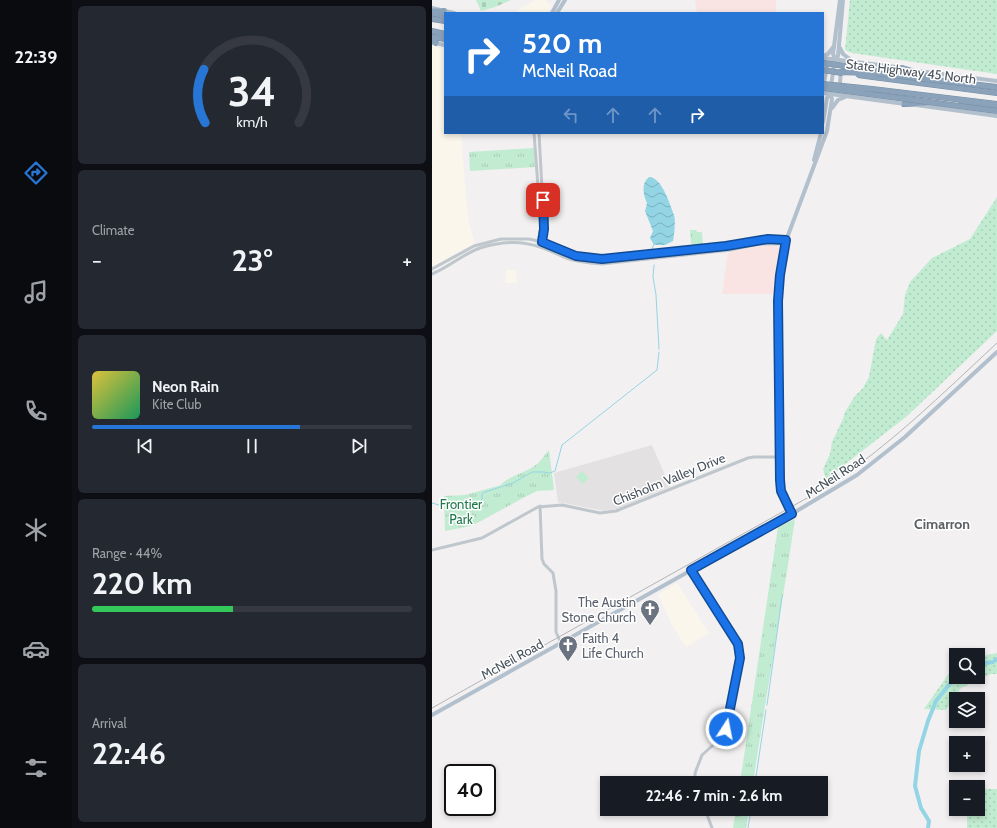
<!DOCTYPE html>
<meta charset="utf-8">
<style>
:root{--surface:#171b24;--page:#242831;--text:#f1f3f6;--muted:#9ea1a6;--line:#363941;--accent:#2775d4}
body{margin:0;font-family:Cabin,sans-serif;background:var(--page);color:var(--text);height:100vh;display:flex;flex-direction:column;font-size:15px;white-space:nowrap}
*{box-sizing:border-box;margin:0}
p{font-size:13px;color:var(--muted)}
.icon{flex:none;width:22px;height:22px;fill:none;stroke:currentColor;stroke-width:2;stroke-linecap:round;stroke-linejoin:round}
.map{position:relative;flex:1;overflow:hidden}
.drawer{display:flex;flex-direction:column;gap:6px;padding:6px;background:#0d0f14;width:360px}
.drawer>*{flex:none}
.top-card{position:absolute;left:12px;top:12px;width:380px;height:122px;border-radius:0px;box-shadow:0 2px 6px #0003;background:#2775d4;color:#fff;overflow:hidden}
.controls{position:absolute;left:517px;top:648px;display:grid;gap:8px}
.controls a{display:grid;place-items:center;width:36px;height:36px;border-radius:0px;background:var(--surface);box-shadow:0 2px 6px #0003;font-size:20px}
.speed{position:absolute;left:12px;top:764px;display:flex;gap:8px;font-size:20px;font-weight:700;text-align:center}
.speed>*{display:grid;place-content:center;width:52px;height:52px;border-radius:50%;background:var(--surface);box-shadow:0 2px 6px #0003;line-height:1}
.speed .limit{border:2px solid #111;border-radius:6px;background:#fff;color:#111}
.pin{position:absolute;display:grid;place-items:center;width:34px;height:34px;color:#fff;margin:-17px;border-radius:8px;box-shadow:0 2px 6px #0006}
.me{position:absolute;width:44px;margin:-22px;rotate:11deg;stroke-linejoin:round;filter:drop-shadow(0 0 3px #0008)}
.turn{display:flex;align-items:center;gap:14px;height:84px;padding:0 12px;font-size:18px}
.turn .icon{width:52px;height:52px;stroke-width:2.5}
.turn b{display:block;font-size:28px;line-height:34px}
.lanes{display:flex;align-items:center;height:38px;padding:0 12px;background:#0003;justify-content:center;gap:20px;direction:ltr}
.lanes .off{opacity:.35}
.big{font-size:30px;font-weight:700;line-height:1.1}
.drawer .tile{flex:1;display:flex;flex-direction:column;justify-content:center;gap:6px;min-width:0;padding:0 14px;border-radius:6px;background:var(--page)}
.drawer .dial{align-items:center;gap:0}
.dial svg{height:104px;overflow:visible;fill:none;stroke:var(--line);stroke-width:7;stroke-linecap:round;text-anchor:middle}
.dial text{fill:var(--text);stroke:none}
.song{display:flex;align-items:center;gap:12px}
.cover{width:48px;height:48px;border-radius:6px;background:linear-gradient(135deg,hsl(50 70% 55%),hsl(150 70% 35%))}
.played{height:4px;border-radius:2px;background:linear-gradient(90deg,var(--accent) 65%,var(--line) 65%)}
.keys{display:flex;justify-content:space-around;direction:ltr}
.heat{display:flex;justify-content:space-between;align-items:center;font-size:22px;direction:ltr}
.charge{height:6px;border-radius:3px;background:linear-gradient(90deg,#34c759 44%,var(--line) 0)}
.trip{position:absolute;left:168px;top:776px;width:228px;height:40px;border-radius:0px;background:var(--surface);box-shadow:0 2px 6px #0003;font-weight:700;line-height:40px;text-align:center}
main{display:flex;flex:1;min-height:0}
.dock{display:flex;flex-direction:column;width:72px;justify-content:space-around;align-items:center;background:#090b0e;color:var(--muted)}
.dock .icon{width:28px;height:28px}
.dock .current{color:var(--accent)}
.dock b{font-size:18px;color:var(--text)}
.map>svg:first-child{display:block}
.commercial{fill:#fbf6eb}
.education{fill:#e3e1e1}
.medical{fill:#f9e4e3}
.grass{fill:url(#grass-dots)}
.cemetery{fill:url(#cemetery-stones)}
.park{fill:url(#park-tufts)}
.water{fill:url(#water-waves)}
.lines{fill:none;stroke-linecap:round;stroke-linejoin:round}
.stream{stroke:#93d5e5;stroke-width:1}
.river{stroke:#93d5e5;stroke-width:4}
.highway-casing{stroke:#778ea6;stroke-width:6}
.minor{stroke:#bfc7cd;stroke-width:3}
.major{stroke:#b2bfcc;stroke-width:4}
.highway{stroke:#8ba3ba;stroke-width:5}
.rail{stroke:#b2b5b9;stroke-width:1}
.highway-bridge-casing{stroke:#778ea6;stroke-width:6;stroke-linecap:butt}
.highway-bridge{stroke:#8ba3ba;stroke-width:5}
.route-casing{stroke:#114b97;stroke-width:10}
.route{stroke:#1a73e8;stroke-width:7}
.labels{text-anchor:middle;stroke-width:3;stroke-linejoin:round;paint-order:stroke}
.street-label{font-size:13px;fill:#49535c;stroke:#fff}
.park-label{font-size:13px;fill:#1f784a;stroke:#fff}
.worship-label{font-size:13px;fill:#5b616d;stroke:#fff;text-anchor:end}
.neighbourhood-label{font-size:14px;font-weight:bold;fill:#5d6064;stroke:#fff}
</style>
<main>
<nav class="dock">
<b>22:39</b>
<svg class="icon current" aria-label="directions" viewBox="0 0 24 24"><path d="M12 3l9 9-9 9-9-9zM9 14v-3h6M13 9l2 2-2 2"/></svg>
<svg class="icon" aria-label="music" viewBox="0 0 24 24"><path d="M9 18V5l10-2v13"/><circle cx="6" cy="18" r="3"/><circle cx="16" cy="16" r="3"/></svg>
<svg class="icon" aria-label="phone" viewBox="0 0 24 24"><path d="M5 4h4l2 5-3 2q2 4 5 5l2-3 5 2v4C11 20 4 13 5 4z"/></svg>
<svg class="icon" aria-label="climate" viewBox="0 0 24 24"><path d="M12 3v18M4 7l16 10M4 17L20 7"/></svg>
<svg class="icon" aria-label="car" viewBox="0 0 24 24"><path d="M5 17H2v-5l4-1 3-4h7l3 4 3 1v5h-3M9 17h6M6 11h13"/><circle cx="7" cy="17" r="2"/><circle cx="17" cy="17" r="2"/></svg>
<svg class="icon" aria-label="filters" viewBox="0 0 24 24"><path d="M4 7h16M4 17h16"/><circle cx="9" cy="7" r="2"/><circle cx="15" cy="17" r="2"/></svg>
</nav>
<section class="drawer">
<div class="tile dial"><svg viewBox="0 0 100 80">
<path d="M14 69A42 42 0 1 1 86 69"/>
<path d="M14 69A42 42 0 0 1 13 28" stroke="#2775d4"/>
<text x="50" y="56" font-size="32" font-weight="700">34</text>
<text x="50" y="72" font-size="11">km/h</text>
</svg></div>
<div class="tile"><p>Climate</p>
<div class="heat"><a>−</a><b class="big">23°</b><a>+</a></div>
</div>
<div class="tile">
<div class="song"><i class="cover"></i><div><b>Neon Rain</b><p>Kite Club</p></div></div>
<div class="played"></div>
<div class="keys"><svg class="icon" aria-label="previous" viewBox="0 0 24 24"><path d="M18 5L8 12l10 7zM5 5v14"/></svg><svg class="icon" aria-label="pause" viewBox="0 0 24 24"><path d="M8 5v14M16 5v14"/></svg><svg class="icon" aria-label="next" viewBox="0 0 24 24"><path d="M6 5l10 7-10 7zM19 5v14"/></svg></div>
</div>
<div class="tile"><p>Range · 44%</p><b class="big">220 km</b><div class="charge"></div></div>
<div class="tile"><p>Arrival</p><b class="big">22:46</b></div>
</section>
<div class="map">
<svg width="565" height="828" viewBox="0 0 565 828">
<defs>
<pattern id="grass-dots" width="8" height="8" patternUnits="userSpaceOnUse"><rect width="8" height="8" fill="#c2ecd2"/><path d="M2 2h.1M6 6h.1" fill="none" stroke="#a8ccb7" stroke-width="1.8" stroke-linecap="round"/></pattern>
<pattern id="cemetery-stones" width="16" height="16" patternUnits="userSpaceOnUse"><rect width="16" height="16" fill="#c2ecd2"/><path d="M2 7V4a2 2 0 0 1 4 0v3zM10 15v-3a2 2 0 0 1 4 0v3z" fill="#a8ccb7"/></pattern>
<pattern id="park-tufts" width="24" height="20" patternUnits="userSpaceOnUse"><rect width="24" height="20" fill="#c2ecd2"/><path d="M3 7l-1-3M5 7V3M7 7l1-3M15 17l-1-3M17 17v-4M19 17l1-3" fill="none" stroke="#a8ccb7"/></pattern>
<pattern id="water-waves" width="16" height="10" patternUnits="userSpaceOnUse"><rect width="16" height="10" fill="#93d5e5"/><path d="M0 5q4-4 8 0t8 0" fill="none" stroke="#7aafbd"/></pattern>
</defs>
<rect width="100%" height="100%" fill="#f2f0f0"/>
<path class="commercial" d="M 103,0 L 114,0 L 116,3 L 120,4 L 116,13 L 84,13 L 86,10 Z
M 0,46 L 13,49 L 13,133 L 29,133 L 34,198 L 37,223 L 43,243 L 0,267 Z
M 74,270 L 84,270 L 85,283 L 73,283 Z
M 245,583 L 277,633 L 254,647 L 239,623 L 226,594 Z"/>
<path class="education" d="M 220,445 L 238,487 L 185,509 L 173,511 L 126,502 L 122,473 Z"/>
<path class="medical" d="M 263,0 L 344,0 L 344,13 L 265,13 Z
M 326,246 L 345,246 L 348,250 L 343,294 L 290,294 L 296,253 Z"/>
<path class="grass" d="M 418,0 L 565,0 L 565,74 L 420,53 L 413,50 Z
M 565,197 L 565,331 L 474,417 L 390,482 L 393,476 L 391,469 L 398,454 L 400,442 L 411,419 L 413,412 L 423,396 L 431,388 L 437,377 L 444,339 L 449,333 L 455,340 L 471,314 L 473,295 L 478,282 L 500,258 L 538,239 Z
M 565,653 L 565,674 L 559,674 L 529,688 L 514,710 L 492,709 L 524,663 L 524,677 L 546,677 L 546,657 Z
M 546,789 L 565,789 L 565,828 L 535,828 L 535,809 L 546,809 Z"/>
<path class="cemetery" d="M 44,0 L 79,0 L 63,7 L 49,11 Z"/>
<path class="park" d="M 102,148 L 103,167 L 38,171 L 37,152 Z
M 258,230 L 264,230 L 265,232 L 270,232 L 271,245 L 263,246 L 259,243 Z
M 117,450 L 122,490 L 105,491 L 91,498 L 49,521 L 39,526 L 13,531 L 12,496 L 33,495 L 69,485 C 74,477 96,472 105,464 C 109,461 113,454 117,450 Z
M 150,471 L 157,478 L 151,484 L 144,477 Z
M 363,519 C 350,607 334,695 321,783 L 308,783 L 346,527 Z
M 304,809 L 317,809 L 314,828 L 301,828 Z"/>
<path class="water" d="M 217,177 C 230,177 238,205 242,215 C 244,220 242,236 241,241 L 233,245 L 222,245 L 218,238 L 221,231 L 213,211 L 215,203 C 211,195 209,183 217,177 Z"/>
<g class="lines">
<path class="stream" d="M 220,249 L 222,244
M 222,265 L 221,277 L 224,295 L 227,349
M 0,503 L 7,505
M 14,507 L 46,506 L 50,502 L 50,494 L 53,492 L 81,483 L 100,472 L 112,472 L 118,473 L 123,471 L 130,445 L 225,370 L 227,352
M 335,705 L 350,597
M 323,783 L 334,710
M 316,828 L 319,809"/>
<path class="river" d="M 546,664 L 561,662 L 565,659
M 496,828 L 497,821 L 489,808 L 483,786 L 487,751 L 496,721 L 504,701 L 524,676"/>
<g class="highway-casing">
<path id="highway" d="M 0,11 L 12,11
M 0,13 L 13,16
M 0,19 L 13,21
M 0,31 L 13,34
M 0,37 L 13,39
M 0,41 L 4,43
M 470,68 L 503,78
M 441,77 L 565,93
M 440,89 L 565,104
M 472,104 L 493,103
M 529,104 L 565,108"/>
</g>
<path class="minor" d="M 102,133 L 109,227 L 106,243
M 107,133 L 112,226 L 109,243
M 0,269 L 42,246 L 69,239 L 97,239 L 110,242 L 144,256 L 170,259 L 294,246 L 335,239 L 355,240
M 0,274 C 17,267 31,254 48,248 C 67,242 89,240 108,247 C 117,250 125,254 134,258 C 145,262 157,263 170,264 L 299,250 L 327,244 L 353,244
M 108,506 L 110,559 L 112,564 L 121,573 L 124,591 L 124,632 L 129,643
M 0,550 L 50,538 L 106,507 L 130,505 L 168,513 L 184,511 L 316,458 L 322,457 L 348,457
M 259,570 L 306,644 L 308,655 L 294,729 L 289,738 L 270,755 L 263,773 L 263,783
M 273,809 L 280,828"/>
<path class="major" d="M 0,8 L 22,13
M 120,13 L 127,0
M 125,13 L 133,0
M 2,43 L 13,45
M 408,48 L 411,54 L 419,60
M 391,56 L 396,54 L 402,46
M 391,58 L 472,68
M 403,59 L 401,54 L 408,0
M 486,71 L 565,81
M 391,86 L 395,68 L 393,62
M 399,86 L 403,59 L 406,56 L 411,0
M 408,88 C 408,80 408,70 414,64
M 391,93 L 473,104
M 484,105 L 565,116
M 400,108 L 406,100 L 413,97
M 391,122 L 395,98 L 399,93
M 382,160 L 389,133
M 358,515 L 350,499 L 348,480 C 348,431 345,382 346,333 C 346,301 346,269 355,238 L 395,131 L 400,99 L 398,94
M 0,715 L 358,515 L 425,475 L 473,437 L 565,352"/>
<use href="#highway" class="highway"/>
<path class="rail" d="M 0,708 L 393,488 C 457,447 510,394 565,343"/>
<g class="highway-bridge-casing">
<path id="highway-bridge" d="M 391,63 L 443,70
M 391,70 L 410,73
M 407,72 L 443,73 L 565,87
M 426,75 L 441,77
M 391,84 L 440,89
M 391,88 L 565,111"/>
</g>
<use href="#highway-bridge" class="highway-bridge"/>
</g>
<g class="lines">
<g class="route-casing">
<path id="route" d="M 111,200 L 112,229 L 110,242 L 144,256 L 170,259 L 294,246 L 336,239 L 354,240 L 348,275 L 346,301 L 348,480 L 349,491 L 360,514 L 259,570 L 306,644 L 308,658 L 294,729"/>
</g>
<use href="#route" class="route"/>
</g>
<defs>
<g id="church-pin" transform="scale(1)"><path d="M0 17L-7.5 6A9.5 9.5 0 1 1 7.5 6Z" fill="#6b7280" stroke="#fff"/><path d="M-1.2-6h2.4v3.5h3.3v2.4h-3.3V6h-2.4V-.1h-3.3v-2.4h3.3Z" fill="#fff"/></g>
</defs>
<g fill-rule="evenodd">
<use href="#church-pin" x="218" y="609"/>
<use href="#church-pin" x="136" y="645"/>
</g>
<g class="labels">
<g class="street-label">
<text transform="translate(479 71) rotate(7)" y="5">State Highway 45 North</text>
<text transform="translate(403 476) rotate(-33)" y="5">McNeil Road</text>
<text transform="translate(237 479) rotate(-22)" y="5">Chisholm Valley Drive</text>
<text transform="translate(80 659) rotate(-29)" y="5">McNeil Road</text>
</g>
<g class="park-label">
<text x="29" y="509">Frontier<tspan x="29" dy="15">Park</tspan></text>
</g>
<g class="worship-label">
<text x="204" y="607">The Austin<tspan x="204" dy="15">Stone Church</tspan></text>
<text x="150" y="643" text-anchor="start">Faith 4<tspan x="150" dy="15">Life Church</tspan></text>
</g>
<g class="neighbourhood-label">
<text x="510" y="529">Cimarron</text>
</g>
</g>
</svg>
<div class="controls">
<a><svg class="icon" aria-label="search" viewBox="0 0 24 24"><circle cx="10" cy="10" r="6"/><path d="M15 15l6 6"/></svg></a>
<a><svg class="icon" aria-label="layers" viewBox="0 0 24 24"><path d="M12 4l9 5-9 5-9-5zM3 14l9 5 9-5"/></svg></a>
<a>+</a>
<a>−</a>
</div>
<div class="speed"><div class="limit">40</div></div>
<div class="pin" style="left:111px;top:200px;background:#d93025"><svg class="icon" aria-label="arrive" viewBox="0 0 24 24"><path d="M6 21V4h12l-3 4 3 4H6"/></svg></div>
<svg class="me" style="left:294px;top:729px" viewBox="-20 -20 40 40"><circle r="17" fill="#1a73e8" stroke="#fff" stroke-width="3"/><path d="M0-11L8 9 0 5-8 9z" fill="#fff"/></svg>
<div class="trip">22:46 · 7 min · 2.6 km</div>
<div class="top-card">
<div class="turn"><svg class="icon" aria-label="right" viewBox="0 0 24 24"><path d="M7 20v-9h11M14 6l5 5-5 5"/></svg><div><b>520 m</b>McNeil Road</div></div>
<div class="lanes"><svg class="icon off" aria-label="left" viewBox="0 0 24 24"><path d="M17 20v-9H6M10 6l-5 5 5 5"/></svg><svg class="icon off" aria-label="ahead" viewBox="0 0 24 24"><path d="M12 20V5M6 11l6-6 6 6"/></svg><svg class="icon off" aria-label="ahead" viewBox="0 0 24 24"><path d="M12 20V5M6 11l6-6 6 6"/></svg><svg class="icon" aria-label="right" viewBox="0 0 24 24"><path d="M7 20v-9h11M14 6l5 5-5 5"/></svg></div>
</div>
</div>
</main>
